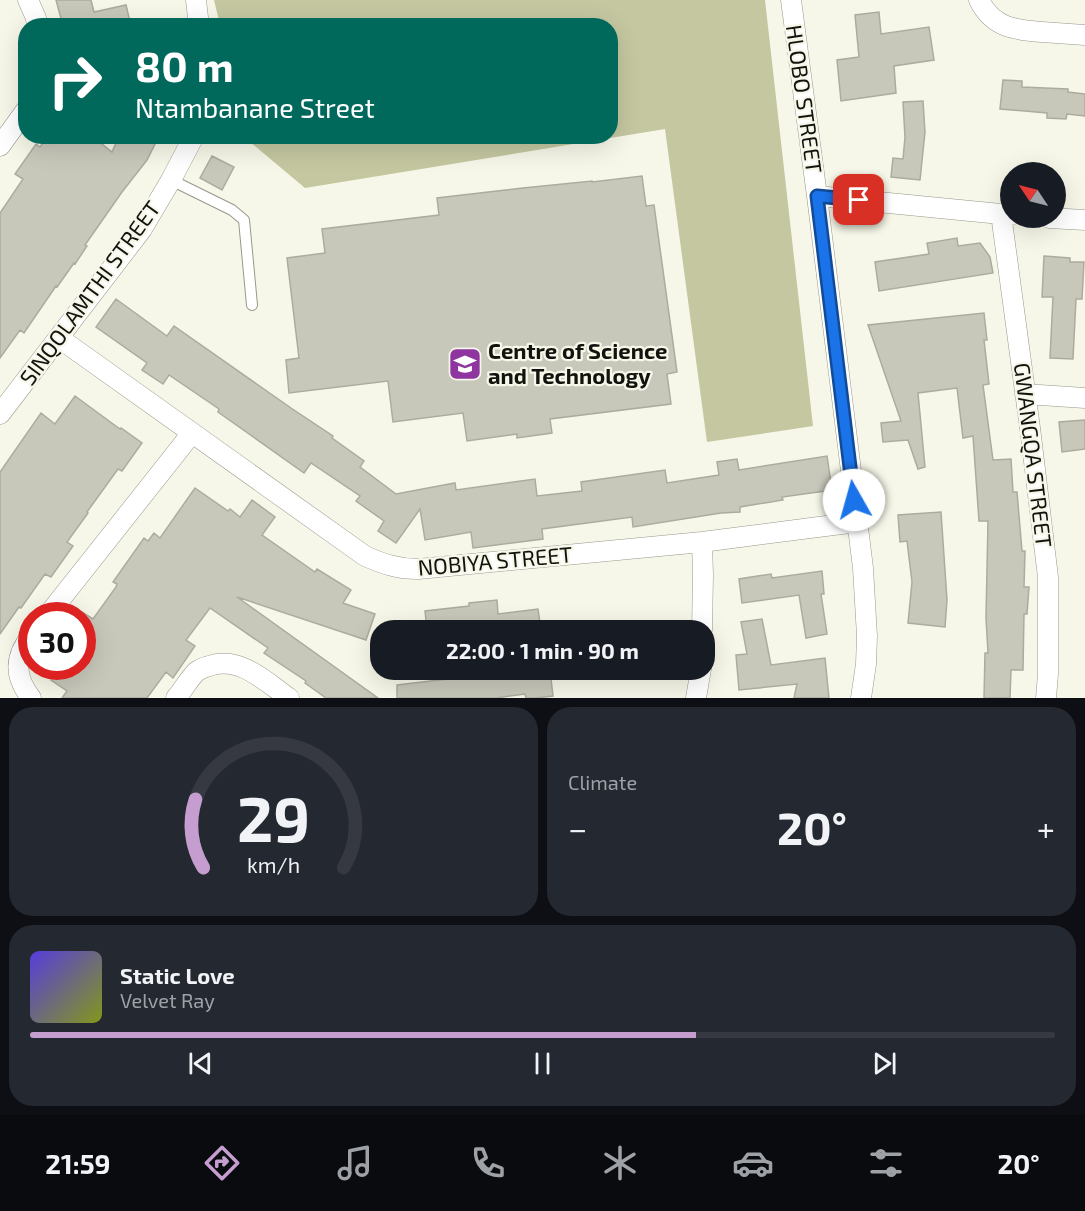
<!DOCTYPE html>
<meta charset="utf-8">
<style>
:root{--surface:#171b24;--page:#242831;--text:#f1f3f6;--muted:#9ea1a6;--line:#363941;--accent:#c59ecf}
body{margin:0;font-family:"Exo 2",sans-serif;background:var(--page);color:var(--text);height:100vh;display:flex;flex-direction:column;font-size:22px;white-space:nowrap}
*{box-sizing:border-box;margin:0}
p{font-size:20px;color:var(--muted)}
.icon{flex:none;width:33px;height:33px;fill:none;stroke:currentColor;stroke-width:2;stroke-linecap:round;stroke-linejoin:round}
.map{position:relative;height:698px;overflow:hidden}
.panel{display:flex;flex-direction:column;gap:9px;padding:9px;background:#0d0f14;flex:1}
.panel>*{flex:none}
.top-card{position:absolute;left:18px;top:18px;width:600px;height:126px;border-radius:24px;box-shadow:0 6px 24px #0002;background:#00695c;color:#fff;overflow:hidden}
.needle{width:39px;rotate:305deg}
.fabs{position:absolute;left:1000px;top:162px;display:grid;gap:12px}
.fabs a{display:grid;place-items:center;width:66px;height:66px;border-radius:50%;background:var(--surface);box-shadow:0 6px 24px #0002;font-size:30px}
.speed{position:absolute;left:18px;top:602px;display:flex;gap:12px;font-size:30px;font-weight:700;text-align:center}
.speed>*{display:grid;place-content:center;width:78px;height:78px;border-radius:50%;background:var(--surface);box-shadow:0 6px 24px #0002;line-height:1}
.speed .limit{border:9px solid #d22;background:#fff;color:#111}
.pin{position:absolute;display:grid;place-items:center;width:51px;height:51px;color:#fff;margin:-26px;border-radius:12px;box-shadow:0 3px 9px #0006}
.me{position:absolute;width:66px;margin:-33px;rotate:353deg;stroke-linejoin:round;filter:drop-shadow(0 0 4px #0008)}
.turn{display:flex;align-items:center;gap:21px;height:126px;padding:0 18px;font-size:27px}
.turn .icon{width:78px;height:78px;stroke-width:2.5}
.turn b{display:block;font-size:42px;line-height:51px}
.big{font-size:45px;font-weight:700;line-height:1.1}
.panel .tile{flex:1;display:flex;flex-direction:column;justify-content:center;gap:9px;min-width:0;padding:0 21px;border-radius:24px;background:var(--page)}
.panel .dial{align-items:center;gap:0}
.dial svg{height:156px;overflow:visible;fill:none;stroke:var(--line);stroke-width:7;stroke-linecap:round;text-anchor:middle}
.dial text{fill:var(--text);stroke:none}
.song{display:flex;align-items:center;gap:18px}
.cover{width:72px;height:72px;border-radius:9px;background:linear-gradient(135deg,hsl(250 70% 55%),hsl(70 70% 35%))}
.played{height:6px;border-radius:3px;background:linear-gradient(90deg,var(--accent) 65%,var(--line) 65%)}
.keys{display:flex;justify-content:space-around;direction:ltr}
.heat{display:flex;justify-content:space-between;align-items:center;font-size:33px;direction:ltr}
.panel .tiles{flex:1;display:grid;gap:9px;grid-template-columns:1fr 1fr}
.tile:last-child{grid-column:span 2}
.trip{position:absolute;left:370px;top:620px;width:345px;height:60px;border-radius:24px;background:var(--surface);box-shadow:0 6px 24px #0002;font-weight:700;line-height:60px;text-align:center}
.tab-bar{display:flex;height:96px;justify-content:space-around;align-items:center;background:#090b0e;color:var(--muted)}
.tab-bar .icon{width:42px;height:42px}
.tab-bar .selected{color:var(--accent)}
.tab-bar b{font-size:27px;color:var(--text)}
.map>svg:first-child{display:block}
.green{fill:#c4c7a0}
.building{fill:#c7c8ba;stroke:#abac9e;stroke-width:1.5}
.lines{fill:none;stroke-linecap:round;stroke-linejoin:round}
.service-casing{stroke:#97988b;stroke-width:12}
.minor-casing{stroke:#97988b;stroke-width:21}
.service{stroke:#fff;stroke-width:10}
.minor{stroke:#fff;stroke-width:20}
.route-casing{stroke:#114b97;stroke-width:15}
.route{stroke:#1a73e8;stroke-width:10}
.labels{text-anchor:middle;stroke-width:4.5;stroke-linejoin:round;paint-order:stroke}
.street-label{font-size:22px;fill:#12130e;stroke:#f6f7e8}
.poi-label{font-size:22px;font-weight:bold;fill:#12130e;stroke:#f6f7e8;text-anchor:start}
</style>
<div class="map">
<svg width="1085" height="698" viewBox="0 0 1085 698">
<rect width="100%" height="100%" fill="#f6f7e8"/>
<path class="green" d="M 214,0 L 765,0 L 813,426 L 707,442 L 665,129 L 305,188 L 244,137 L 610,136 L 610,26 L 220,25 Z"/>
<path class="building" d="M 56,0 L 91,0 L 94,12 L 126,5 L 131,26 L 63,26 Z
M 879,12 L 881,34 L 929,27 L 934,60 L 894,66 L 896,93 L 841,101 L 837,60 L 859,57 L 855,15 Z
M 1003,80 L 1022,81 L 1022,87 L 1068,89 L 1068,92 L 1085,94 L 1085,116 L 1067,114 L 1066,119 L 1047,118 L 1047,113 L 1000,109 Z
M 923,101 L 925,132 L 920,180 L 891,177 L 893,158 L 903,159 L 905,137 L 903,102 Z
M 48,136 L 92,136 L 112,152 L 119,136 L 159,136 L 147,160 L 122,192 L 85,245 L 87,246 L 75,264 L 74,263 L 57,287 L 56,286 L 24,333 L 20,330 L 0,358 L 0,213 L 23,179 L 15,174 L 36,144 L 40,147 Z
M 212,156 L 234,167 L 222,190 L 200,178 Z
M 642,176 L 646,206 L 654,205 L 677,372 L 667,374 L 671,404 L 550,419 L 552,433 L 517,438 L 517,434 L 467,441 L 463,413 L 393,422 L 388,381 L 289,393 L 286,360 L 299,358 L 287,258 L 325,253 L 322,229 L 439,215 L 437,198 L 523,188 L 592,181 L 592,182 Z
M 957,238 L 958,246 L 980,243 L 990,257 L 993,273 L 879,291 L 875,262 L 929,254 L 927,243 Z
M 1044,256 L 1070,258 L 1070,262 L 1084,262 L 1082,299 L 1076,299 L 1073,359 L 1050,358 L 1053,297 L 1042,297 Z
M 116,299 L 167,336 L 174,326 L 291,408 L 333,436 L 332,438 L 364,461 L 360,467 L 396,494 L 455,483 L 456,490 L 535,479 L 537,496 L 582,491 L 581,482 L 665,470 L 667,483 L 719,475 L 717,462 L 737,459 L 739,470 L 827,456 L 832,490 L 782,497 L 783,500 L 740,507 L 740,512 L 721,513 L 633,527 L 632,517 L 542,529 L 543,539 L 473,548 L 471,532 L 425,540 L 420,509 L 396,543 L 378,531 L 384,521 L 356,501 L 360,496 L 311,463 L 304,473 L 218,412 L 219,409 L 169,375 L 163,384 L 142,370 L 147,363 L 96,327 Z
M 984,313 L 987,340 L 984,340 L 989,384 L 983,385 L 993,460 L 1011,459 L 1013,492 L 1017,492 L 1022,551 L 1025,551 L 1024,587 L 1029,587 L 1027,614 L 1024,614 L 1023,670 L 1011,670 L 1010,698 L 984,698 L 985,653 L 988,653 L 986,618 L 988,521 L 979,521 L 973,436 L 963,438 L 957,388 L 918,393 L 925,467 L 918,469 L 908,440 L 883,442 L 881,423 L 901,421 L 868,325 Z
M 75,396 L 120,429 L 121,428 L 142,443 L 122,471 L 118,469 L 87,512 L 88,513 L 67,542 L 73,546 L 51,577 L 45,574 L 21,608 L 19,607 L 0,634 L 0,472 L 41,413 L 55,424 Z
M 1085,420 L 1085,449 L 1062,452 L 1059,422 Z
M 195,488 L 228,511 L 230,509 L 240,517 L 252,500 L 275,517 L 262,535 L 315,572 L 317,569 L 351,590 L 343,603 L 375,614 L 366,640 L 237,597 L 378,698 L 326,698 L 305,683 L 306,681 L 264,653 L 268,648 L 210,608 L 186,640 L 195,646 L 173,678 L 166,672 L 147,698 L 62,698 L 67,691 L 51,680 L 61,666 L 82,666 L 82,612 L 93,619 L 116,587 L 117,584 L 113,582 L 144,538 L 148,541 L 154,533 L 160,538 Z
M 941,512 L 947,600 L 945,627 L 908,623 L 912,582 L 907,541 L 900,542 L 898,515 Z
M 822,571 L 824,594 L 821,594 L 827,634 L 806,638 L 799,595 L 742,603 L 739,579 L 771,574 L 772,578 Z
M 497,600 L 498,614 L 538,609 L 541,630 L 427,630 L 425,611 L 469,606 L 469,603 Z
M 762,619 L 771,665 L 825,658 L 829,698 L 794,698 L 797,684 L 739,690 L 736,655 L 747,654 L 741,622 Z
M 480,669 L 508,669 L 509,675 L 550,670 L 553,696 L 536,698 L 526,698 L 525,694 L 496,698 L 397,698 L 397,685 L 481,675 Z"/>
<g class="lines">
<g class="service-casing">
<path id="service" d="M 171,180 L 232,210 L 244,220 L 252,305"/>
</g>
<g class="minor-casing">
<path id="minor" d="M 28,0 L 36,18 L 37,26
M 196,0 L 199,26
M 791,0 L 817,196 L 863,568 L 867,636 L 866,664 L 861,698
M 979,0 C 993,28 1015,30 1042,32 C 1057,33 1071,34 1085,35
M 0,146 L 26,110
M 817,196 L 1011,215
M 1001,214 L 1030,428 L 1048,577 L 1048,674 L 1046,698
M 1049,218 L 1085,220
M 59,338 L 365,556 C 383,564 398,569 418,569 L 702,542 L 857,522
M 1025,394 L 1085,398
M 0,414 L 142,229 L 171,180 L 194,136
M 702,542 L 703,575 L 702,630
M 48,615 L 192,433
M 31,698 C 14,676 14,657 32,635
M 176,698 C 183,690 189,679 196,672 C 200,669 205,667 209,666 C 239,655 266,682 289,698
M 696,698 L 701,669"/>
</g>
<use href="#service" class="service"/>
<use href="#minor" class="minor"/>
</g>
<g class="lines">
<g class="route-casing">
<path id="route" d="M 854,500 L 817,196 L 859,200"/>
</g>
<use href="#route" class="route"/>
</g>
<defs>
<g id="school-square" transform="scale(1.725)"><rect x="-9" y="-9" width="18" height="18" rx="4" fill="#8f35a0" stroke="#f6f7e8"/><path d="M0-5L7-2L0 1L-7-2ZM-4 1L0 2.5L4 1V4Q0 6-4 4Z" fill="#fff"/></g>
</defs>
<g fill-rule="evenodd">
<use href="#school-square" x="465" y="364"/>
</g>
<g class="labels">
<g class="street-label">
<text transform="translate(804 99) rotate(82)" y="8">HLOBO STREET</text>
<text transform="translate(90 293) rotate(-54)" y="8">SINQOLAMTHI STREET</text>
<text transform="translate(1033 455) rotate(83)" y="8">GWANGQA STREET</text>
<text transform="translate(495 561) rotate(-5)" y="8">NOBIYA STREET</text>
</g>
<g class="poi-label">
<text x="488" y="359">Centre of Science<tspan x="488" dy="25">and Technology</tspan></text>
</g>
</g>
</svg>
<div class="fabs">
<a><svg class="needle" viewBox="-14 -14 28 28"><path d="M0-13l5 13h-10z" fill="#e53935"/><path d="M0 13l5-13h-10z" fill="#9ea1a6"/></svg></a>
</div>
<div class="speed"><div class="limit">30</div></div>
<div class="pin" style="left:859px;top:200px;background:#d93025"><svg class="icon" aria-label="arrive" viewBox="0 0 24 24"><path d="M6 21V4h12l-3 4 3 4H6"/></svg></div>
<svg class="me" style="left:854px;top:500px" viewBox="-20 -20 40 40"><circle r="19" fill="#fff"/><path d="M0-13L10 11 0 6-10 11z" fill="#1a73e8"/></svg>
<div class="trip">22:00 · 1 min · 90 m</div>
<div class="top-card">
<div class="turn"><svg class="icon" aria-label="right" viewBox="0 0 24 24"><path d="M7 20v-9h11M14 6l5 5-5 5"/></svg><div><b>80 m</b>Ntambanane Street</div></div>
</div>
</div>
<section class="panel">
<div class="tiles">
<div class="tile dial"><svg viewBox="0 0 100 80">
<path d="M14 69A42 42 0 1 1 86 69"/>
<path d="M14 69A42 42 0 0 1 10 34" stroke="#c59ecf"/>
<text x="50" y="56" font-size="32" font-weight="700">29</text>
<text x="50" y="72" font-size="11">km/h</text>
</svg></div>
<div class="tile"><p>Climate</p>
<div class="heat"><a>−</a><b class="big">20°</b><a>+</a></div>
</div>
<div class="tile">
<div class="song"><i class="cover"></i><div><b>Static Love</b><p>Velvet Ray</p></div></div>
<div class="played"></div>
<div class="keys"><svg class="icon" aria-label="previous" viewBox="0 0 24 24"><path d="M18 5L8 12l10 7zM5 5v14"/></svg><svg class="icon" aria-label="pause" viewBox="0 0 24 24"><path d="M8 5v14M16 5v14"/></svg><svg class="icon" aria-label="next" viewBox="0 0 24 24"><path d="M6 5l10 7-10 7zM19 5v14"/></svg></div>
</div>
</div>
</section>
<nav class="tab-bar">
<b>21:59</b>
<svg class="icon selected" aria-label="directions" viewBox="0 0 24 24"><path d="M12 3l9 9-9 9-9-9zM9 14v-3h6M13 9l2 2-2 2"/></svg>
<svg class="icon" aria-label="music" viewBox="0 0 24 24"><path d="M9 18V5l10-2v13"/><circle cx="6" cy="18" r="3"/><circle cx="16" cy="16" r="3"/></svg>
<svg class="icon" aria-label="phone" viewBox="0 0 24 24"><path d="M5 4h4l2 5-3 2q2 4 5 5l2-3 5 2v4C11 20 4 13 5 4z"/></svg>
<svg class="icon" aria-label="climate" viewBox="0 0 24 24"><path d="M12 3v18M4 7l16 10M4 17L20 7"/></svg>
<svg class="icon" aria-label="car" viewBox="0 0 24 24"><path d="M5 17H2v-5l4-1 3-4h7l3 4 3 1v5h-3M9 17h6M6 11h13"/><circle cx="7" cy="17" r="2"/><circle cx="17" cy="17" r="2"/></svg>
<svg class="icon" aria-label="filters" viewBox="0 0 24 24"><path d="M4 7h16M4 17h16"/><circle cx="9" cy="7" r="2"/><circle cx="15" cy="17" r="2"/></svg>
<b>20°</b>
</nav>
